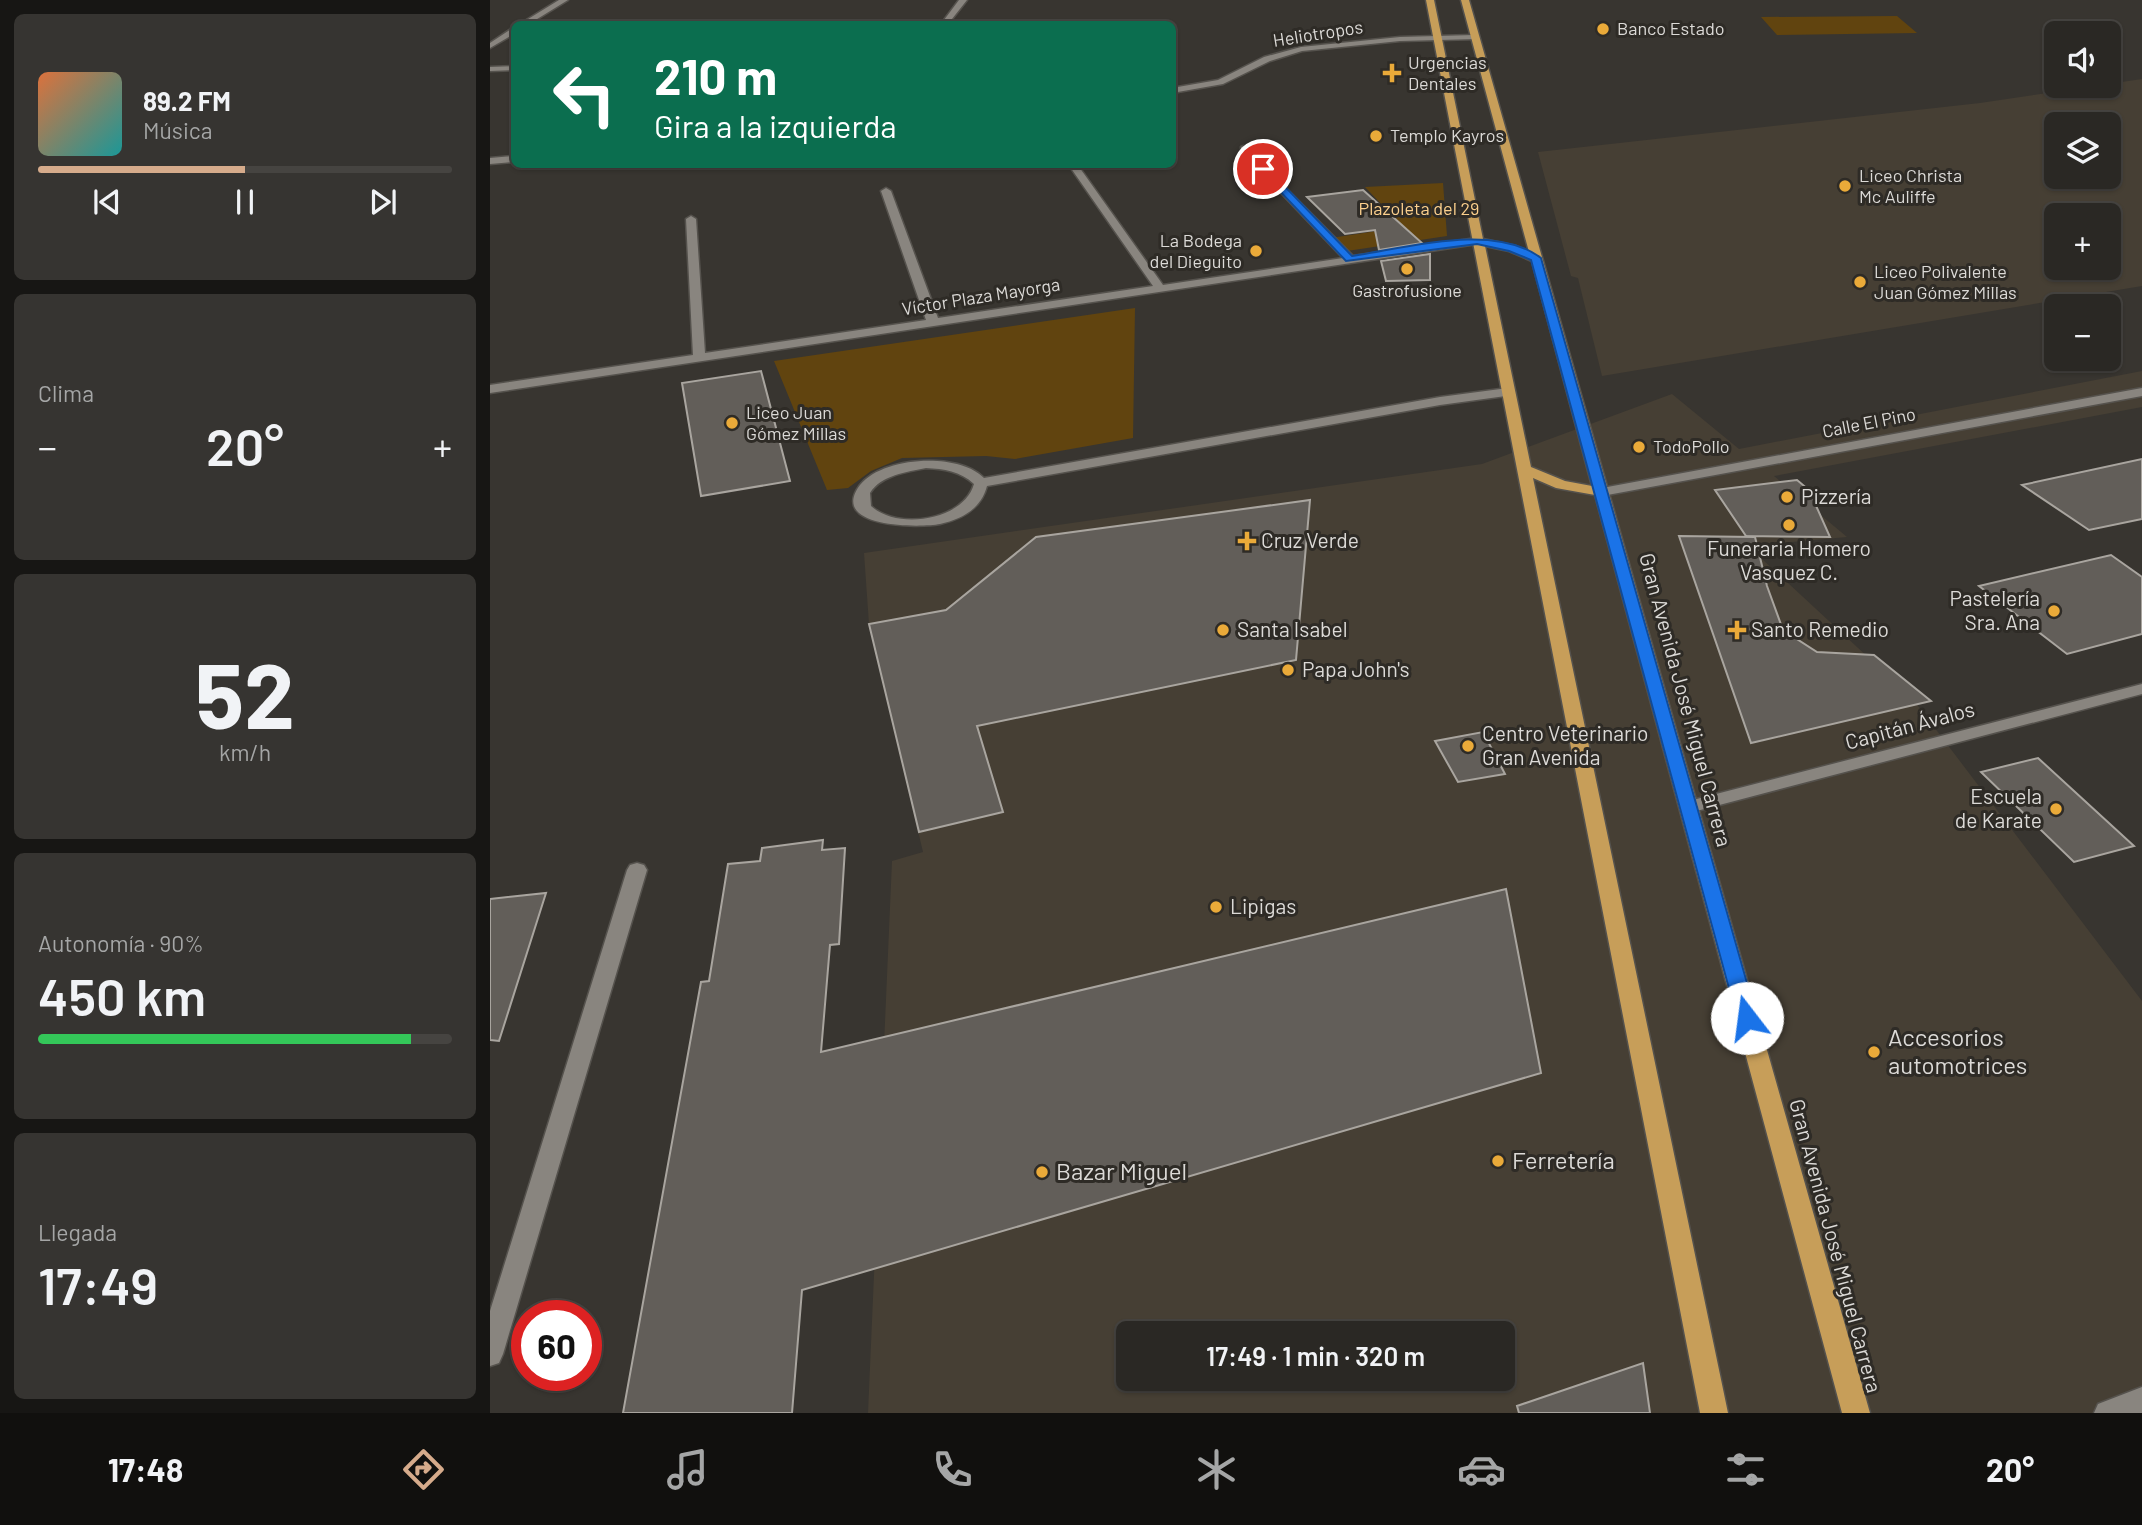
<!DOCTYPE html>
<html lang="es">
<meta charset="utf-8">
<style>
:root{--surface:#2a2824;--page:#363431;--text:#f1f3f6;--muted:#a5a6a6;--line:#464441;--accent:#d6ab8b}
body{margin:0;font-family:Barlow,sans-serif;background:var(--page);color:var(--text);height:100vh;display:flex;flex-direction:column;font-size:26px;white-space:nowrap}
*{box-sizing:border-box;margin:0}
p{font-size:23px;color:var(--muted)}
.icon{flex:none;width:38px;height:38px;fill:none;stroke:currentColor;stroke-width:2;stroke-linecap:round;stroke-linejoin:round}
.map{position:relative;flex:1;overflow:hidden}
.side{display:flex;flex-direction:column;gap:14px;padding:14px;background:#171614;width:490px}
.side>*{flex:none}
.hud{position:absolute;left:21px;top:21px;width:665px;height:147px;border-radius:10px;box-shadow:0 2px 5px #0004,0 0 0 2px var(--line);background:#0b6e4f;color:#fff;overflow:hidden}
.tools{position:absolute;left:1554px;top:21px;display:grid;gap:14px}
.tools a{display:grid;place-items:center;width:77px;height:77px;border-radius:10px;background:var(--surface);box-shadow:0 2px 5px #0004,0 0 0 2px var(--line);font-size:35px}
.speed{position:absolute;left:21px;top:1300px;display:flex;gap:14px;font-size:35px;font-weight:700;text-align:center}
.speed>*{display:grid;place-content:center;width:91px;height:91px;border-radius:50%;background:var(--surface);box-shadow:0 2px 5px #0004,0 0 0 2px var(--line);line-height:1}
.speed .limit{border:10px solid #d22;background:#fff;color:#111}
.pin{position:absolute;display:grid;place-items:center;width:60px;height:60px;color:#fff;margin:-30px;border:4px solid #fff;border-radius:50%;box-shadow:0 2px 7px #0007}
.me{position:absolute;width:77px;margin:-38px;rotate:345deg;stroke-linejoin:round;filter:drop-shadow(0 0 5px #0008)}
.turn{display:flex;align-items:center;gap:24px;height:147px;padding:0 28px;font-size:32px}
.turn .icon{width:91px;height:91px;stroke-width:2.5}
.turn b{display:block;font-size:49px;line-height:60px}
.big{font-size:52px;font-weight:600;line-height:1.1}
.side .tile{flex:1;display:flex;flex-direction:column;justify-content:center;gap:10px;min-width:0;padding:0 24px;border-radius:10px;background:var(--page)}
.side .dial{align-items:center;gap:0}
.dial b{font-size:91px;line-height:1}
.song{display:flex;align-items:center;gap:21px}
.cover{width:84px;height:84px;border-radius:10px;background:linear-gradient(135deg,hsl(20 70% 55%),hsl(180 70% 35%))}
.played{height:7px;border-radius:4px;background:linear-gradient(90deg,var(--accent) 50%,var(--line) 50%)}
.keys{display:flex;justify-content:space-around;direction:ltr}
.heat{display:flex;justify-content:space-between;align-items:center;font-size:38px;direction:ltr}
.charge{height:10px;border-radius:5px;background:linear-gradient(90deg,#34c759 90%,var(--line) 0)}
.trip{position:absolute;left:626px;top:1321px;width:399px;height:70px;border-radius:10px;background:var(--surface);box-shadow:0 2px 5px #0004,0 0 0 2px var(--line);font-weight:600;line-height:70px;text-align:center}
.tab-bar{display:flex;height:112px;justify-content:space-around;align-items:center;background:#11100e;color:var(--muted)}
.tab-bar .icon{width:49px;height:49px}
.tab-bar .active{color:var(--accent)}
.tab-bar b{font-size:32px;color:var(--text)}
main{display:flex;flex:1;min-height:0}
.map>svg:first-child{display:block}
.built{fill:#463f34;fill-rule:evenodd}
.green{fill:#61440f}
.building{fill:#625e59;stroke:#a9a59f;stroke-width:2}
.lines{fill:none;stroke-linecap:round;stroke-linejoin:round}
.minor-casing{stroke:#55524d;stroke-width:3}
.major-casing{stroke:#55524d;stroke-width:3}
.minor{fill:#89857f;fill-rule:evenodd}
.major{fill:#c79e59;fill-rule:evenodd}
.route{fill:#1a73e8;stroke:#114b97;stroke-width:2}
.poi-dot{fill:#eaaa39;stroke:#2e2b26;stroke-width:2.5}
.labels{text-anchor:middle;stroke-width:6;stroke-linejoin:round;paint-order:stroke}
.far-poi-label{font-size:18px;fill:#dcdad7;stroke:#2e2b26;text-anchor:start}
.far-street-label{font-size:18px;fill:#dcdad7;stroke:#2e2b26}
.far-park-label{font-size:18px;fill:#fcd08d;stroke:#2e2b26}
.poi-label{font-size:21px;fill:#dcdad7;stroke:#2e2b26;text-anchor:start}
.street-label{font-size:21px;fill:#dcdad7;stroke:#2e2b26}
.near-poi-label{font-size:24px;fill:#dcdad7;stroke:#2e2b26;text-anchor:start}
</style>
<main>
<section class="side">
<div class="tile">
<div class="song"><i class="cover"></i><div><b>89.2 FM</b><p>Música</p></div></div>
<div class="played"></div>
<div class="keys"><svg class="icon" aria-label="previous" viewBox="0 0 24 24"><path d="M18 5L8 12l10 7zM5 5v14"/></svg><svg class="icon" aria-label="pause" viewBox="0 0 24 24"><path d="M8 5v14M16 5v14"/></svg><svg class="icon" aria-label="next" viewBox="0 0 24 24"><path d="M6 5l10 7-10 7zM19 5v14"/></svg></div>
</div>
<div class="tile"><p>Clima</p>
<div class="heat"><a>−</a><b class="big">20°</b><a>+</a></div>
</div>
<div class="tile dial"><b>52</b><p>km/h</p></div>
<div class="tile"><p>Autonomía · 90%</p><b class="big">450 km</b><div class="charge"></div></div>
<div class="tile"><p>Llegada</p><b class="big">17:49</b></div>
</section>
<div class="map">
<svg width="1652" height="1413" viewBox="0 0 1652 1413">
<rect width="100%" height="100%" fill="#383530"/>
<path class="built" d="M 1652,79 L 1652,286 L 1112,376 L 1088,278 L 1081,276 L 1048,152 L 1490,103 ZM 1566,124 L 1619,124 L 1619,177 L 1566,177 ZM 1619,215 L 1619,268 L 1566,268 L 1566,215 Z
M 1652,371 L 1652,407 L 1284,476 L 1357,537 L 1258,546 L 1422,698 L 1652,1001 L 1652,1413 L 378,1413 L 402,861 L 433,852 L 379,624 L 374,553 L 992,464 L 1182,394 L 1249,449 ZM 639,1334 L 1013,1334 L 1013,1379 L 639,1379 Z"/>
<path class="green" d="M 1407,16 L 1427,33 L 1287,35 L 1271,17 Z
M 953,183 L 957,236 L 857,251 L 841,238 L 913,227 L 875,187 Z
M 645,308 L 643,438 L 525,459 L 496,456 L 412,458 L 381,471 L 358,488 L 337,490 L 284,361 Z"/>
<path class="building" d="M 873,190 L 913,226 L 932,243 L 889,250 L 885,230 L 855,234 L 817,197 Z
M 940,254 L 940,280 L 896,281 L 891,261 Z
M 271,371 L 300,481 L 211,496 L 192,383 Z
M 1652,459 L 1652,519 L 1599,530 L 1532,485 Z
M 1307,480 L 1319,490 L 1340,537 L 1256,536 L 1225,490 Z
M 820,500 L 806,660 L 487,726 L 513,812 L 429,832 L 379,624 L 456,610 L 546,537 Z
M 1189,536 L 1265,537 L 1277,586 L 1293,630 L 1327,652 L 1384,655 L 1441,701 L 1261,743 Z
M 1621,555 L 1652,577 L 1652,634 L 1577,654 L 1489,586 Z
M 993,732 L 1015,774 L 968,782 L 945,741 Z
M 1548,758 L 1644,846 L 1584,862 L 1491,772 Z
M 333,840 L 332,850 L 355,848 L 349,944 L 340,945 L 331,1052 L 1016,889 L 1051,1073 L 312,1290 L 302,1413 L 133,1413 L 211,982 L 219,981 L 238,864 L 270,861 L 272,848 Z
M 56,893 L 9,1041 L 0,1040 L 0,899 Z
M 1153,1363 L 1160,1413 L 1029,1413 L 1027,1406 Z"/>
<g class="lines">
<g class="minor-casing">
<path id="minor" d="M 69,0 L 78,0 L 39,24 L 30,24 Z
M 469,0 L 477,0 L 458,24 L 451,24 Z
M 21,29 L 24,29 L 24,34 L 0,48 L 0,43 Z
M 984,35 L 987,39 L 910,41 L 812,51 L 780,61 L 733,84 L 682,93 L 682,88 L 728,80 L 774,57 L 811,47 L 910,37 Z
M 24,66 L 24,70 L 0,71 L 0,67 Z
M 754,146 L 863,256 L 987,238 L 992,241 L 987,244 L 0,393 L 0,385 L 203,355 L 196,219 L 201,216 L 206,219 L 215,353 L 436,320 L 391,191 L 396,188 L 401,191 L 448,318 L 663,286 L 578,164 L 587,164 L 673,285 L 853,258 L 751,151 L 751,147 Z
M 24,156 L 24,162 L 0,164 L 0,158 Z
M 1018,388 L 1024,392 L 1023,395 L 950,405 L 497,486 C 491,509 472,519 450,524 C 429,528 338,528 370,485 C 393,456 469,452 494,478 L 950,397 ZM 436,468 C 454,469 470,471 484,484 C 474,520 408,531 381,506 L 380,493 C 391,475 417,472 436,468 Z
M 1652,388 L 1652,396 L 1112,496 L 1105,492 L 1112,488 Z
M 1652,684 L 1652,694 L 1199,813 L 1192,811 L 1190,807 L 1192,803 L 1199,801 Z
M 147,863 L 154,865 L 157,870 L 13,1354 L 9,1363 L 0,1366 L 0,1311 L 137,870 L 140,865 Z
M 1652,1387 L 1652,1413 L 1604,1413 L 1608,1404 Z"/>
</g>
<g class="major-casing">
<path id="major" d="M 936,0 L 944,0 L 993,239 L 1026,246 L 1039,252 L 971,0 L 979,0 L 1380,1413 L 1352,1413 L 1105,495 L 1066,488 L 1043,478 L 1238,1413 L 1210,1413 ZM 995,246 L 1019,251 L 1042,261 L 1102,486 L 1075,481 L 1041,467 Z"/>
</g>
<use href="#minor" class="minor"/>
<use href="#major" class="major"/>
</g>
<path class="route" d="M 770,167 L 776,167 L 862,256 C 916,248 1004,222 1051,258 L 1267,1018 L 1264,1024 L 1257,1026 L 1250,1024 L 1247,1018 L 1041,260 L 1019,251 L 987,244 L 856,261 L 770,170 Z"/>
<g class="poi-dot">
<circle cx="1113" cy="29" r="7"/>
<path d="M898.5 62.5h7v7h7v7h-7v7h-7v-7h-7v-7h7z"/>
<circle cx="886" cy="136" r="7"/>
<circle cx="1355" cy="186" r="7"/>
<circle cx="766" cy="251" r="7"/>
<circle cx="917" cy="269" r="7"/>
<circle cx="1370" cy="282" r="7"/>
<circle cx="242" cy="423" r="7"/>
<circle cx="1149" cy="447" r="7"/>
<circle cx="1297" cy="497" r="7"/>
<circle cx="1299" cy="525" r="7"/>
<path d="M753.5 530.5h7v7h7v7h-7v7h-7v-7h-7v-7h7z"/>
<circle cx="1564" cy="611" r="7"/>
<circle cx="733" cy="630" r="7"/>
<path d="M1243.5 619.5h7v7h7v7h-7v7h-7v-7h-7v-7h7z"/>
<circle cx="798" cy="670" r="7"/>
<circle cx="978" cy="746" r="7"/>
<circle cx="1566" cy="809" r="7"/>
<circle cx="726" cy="907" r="7"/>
<circle cx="1384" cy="1052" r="7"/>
<circle cx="1008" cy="1161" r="7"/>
<circle cx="552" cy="1172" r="7"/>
</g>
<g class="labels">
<g class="far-poi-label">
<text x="1127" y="35">Banco Estado</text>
<text x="918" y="69">Urgencias<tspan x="918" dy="21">Dentales</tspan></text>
<text x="900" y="142">Templo Kayros</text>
<text x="1369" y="182">Liceo Christa<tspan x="1369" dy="21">Mc Auliffe</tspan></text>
<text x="752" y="247" text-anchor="end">La Bodega<tspan x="752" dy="21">del Dieguito</tspan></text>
<text x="1384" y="278">Liceo Polivalente<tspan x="1384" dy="21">Juan Gómez Millas</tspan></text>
<text x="917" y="297" text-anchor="middle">Gastrofusione</text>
<text x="256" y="419">Liceo Juan<tspan x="256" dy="21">Gómez Millas</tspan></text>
<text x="1163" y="453">TodoPollo</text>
</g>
<g class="far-street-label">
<text transform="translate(828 34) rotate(-9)" y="6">Heliotropos</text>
<text transform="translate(491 297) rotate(-9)" y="6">Víctor Plaza Mayorga</text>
<text transform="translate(1379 423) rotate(-11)" y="6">Calle El Pino</text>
</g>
<g class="far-park-label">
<text x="929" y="215">Plazoleta del 29</text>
</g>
<g class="poi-label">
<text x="1311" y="504">Pizzería</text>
<text x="771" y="548">Cruz Verde</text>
<text x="1299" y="556" text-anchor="middle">Funeraria Homero<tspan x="1299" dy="24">Vasquez C.</tspan></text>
<text x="1550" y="606" text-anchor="end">Pastelería<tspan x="1550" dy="24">Sra. Ana</tspan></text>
<text x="747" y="637">Santa Isabel</text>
<text x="1261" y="637">Santo Remedio</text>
<text x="812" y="677">Papa John's</text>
<text x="992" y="741">Centro Veterinario<tspan x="992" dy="24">Gran Avenida</tspan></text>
<text x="1552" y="804" text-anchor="end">Escuela<tspan x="1552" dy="24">de Karate</tspan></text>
<text x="740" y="914">Lipigas</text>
</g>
<g class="street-label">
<text transform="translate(1195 700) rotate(75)" y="7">Gran Avenida José Miguel Carrera</text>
<text transform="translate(1420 726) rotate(-15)" y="7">Capitán Ávalos</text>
<text transform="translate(1345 1246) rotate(75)" y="7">Gran Avenida José Miguel Carrera</text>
</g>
<g class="near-poi-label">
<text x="1398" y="1046">Accesorios<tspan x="1398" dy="28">automotrices</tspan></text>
<text x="1022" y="1169">Ferretería</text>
<text x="566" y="1180">Bazar Miguel</text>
</g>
</g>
</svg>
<div class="tools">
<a><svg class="icon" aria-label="sound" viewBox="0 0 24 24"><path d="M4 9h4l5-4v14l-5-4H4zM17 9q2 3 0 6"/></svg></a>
<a><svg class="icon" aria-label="layers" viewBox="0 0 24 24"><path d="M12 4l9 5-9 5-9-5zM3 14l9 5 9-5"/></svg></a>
<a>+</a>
<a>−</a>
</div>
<div class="speed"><div class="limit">60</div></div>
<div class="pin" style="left:773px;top:169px;background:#d93025"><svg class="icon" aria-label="arrive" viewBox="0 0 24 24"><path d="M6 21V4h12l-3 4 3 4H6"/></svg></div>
<svg class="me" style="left:1257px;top:1018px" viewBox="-20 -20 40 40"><circle r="19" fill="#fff"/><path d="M0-13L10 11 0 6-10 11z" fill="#1a73e8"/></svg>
<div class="trip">17:49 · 1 min · 320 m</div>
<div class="hud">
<div class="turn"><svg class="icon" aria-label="left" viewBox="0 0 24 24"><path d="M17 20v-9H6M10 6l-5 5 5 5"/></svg><div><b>210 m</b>Gira a la izquierda</div></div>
</div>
</div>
</main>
<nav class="tab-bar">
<b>17:48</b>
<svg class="icon active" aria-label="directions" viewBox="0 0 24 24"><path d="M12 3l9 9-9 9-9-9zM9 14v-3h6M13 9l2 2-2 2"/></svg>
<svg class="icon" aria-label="music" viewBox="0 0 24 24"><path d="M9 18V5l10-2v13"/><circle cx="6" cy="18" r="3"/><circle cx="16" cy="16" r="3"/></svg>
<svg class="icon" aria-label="phone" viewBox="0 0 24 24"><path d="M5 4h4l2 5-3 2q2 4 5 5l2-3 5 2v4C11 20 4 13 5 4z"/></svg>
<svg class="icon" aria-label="climate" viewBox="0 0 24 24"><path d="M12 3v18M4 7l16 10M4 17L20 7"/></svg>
<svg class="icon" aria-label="car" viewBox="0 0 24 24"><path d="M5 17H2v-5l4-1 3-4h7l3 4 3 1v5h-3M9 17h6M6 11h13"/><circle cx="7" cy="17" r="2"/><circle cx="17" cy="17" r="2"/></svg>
<svg class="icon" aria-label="filters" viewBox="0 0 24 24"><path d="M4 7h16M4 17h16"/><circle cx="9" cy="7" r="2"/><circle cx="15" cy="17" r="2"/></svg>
<b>20°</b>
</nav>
